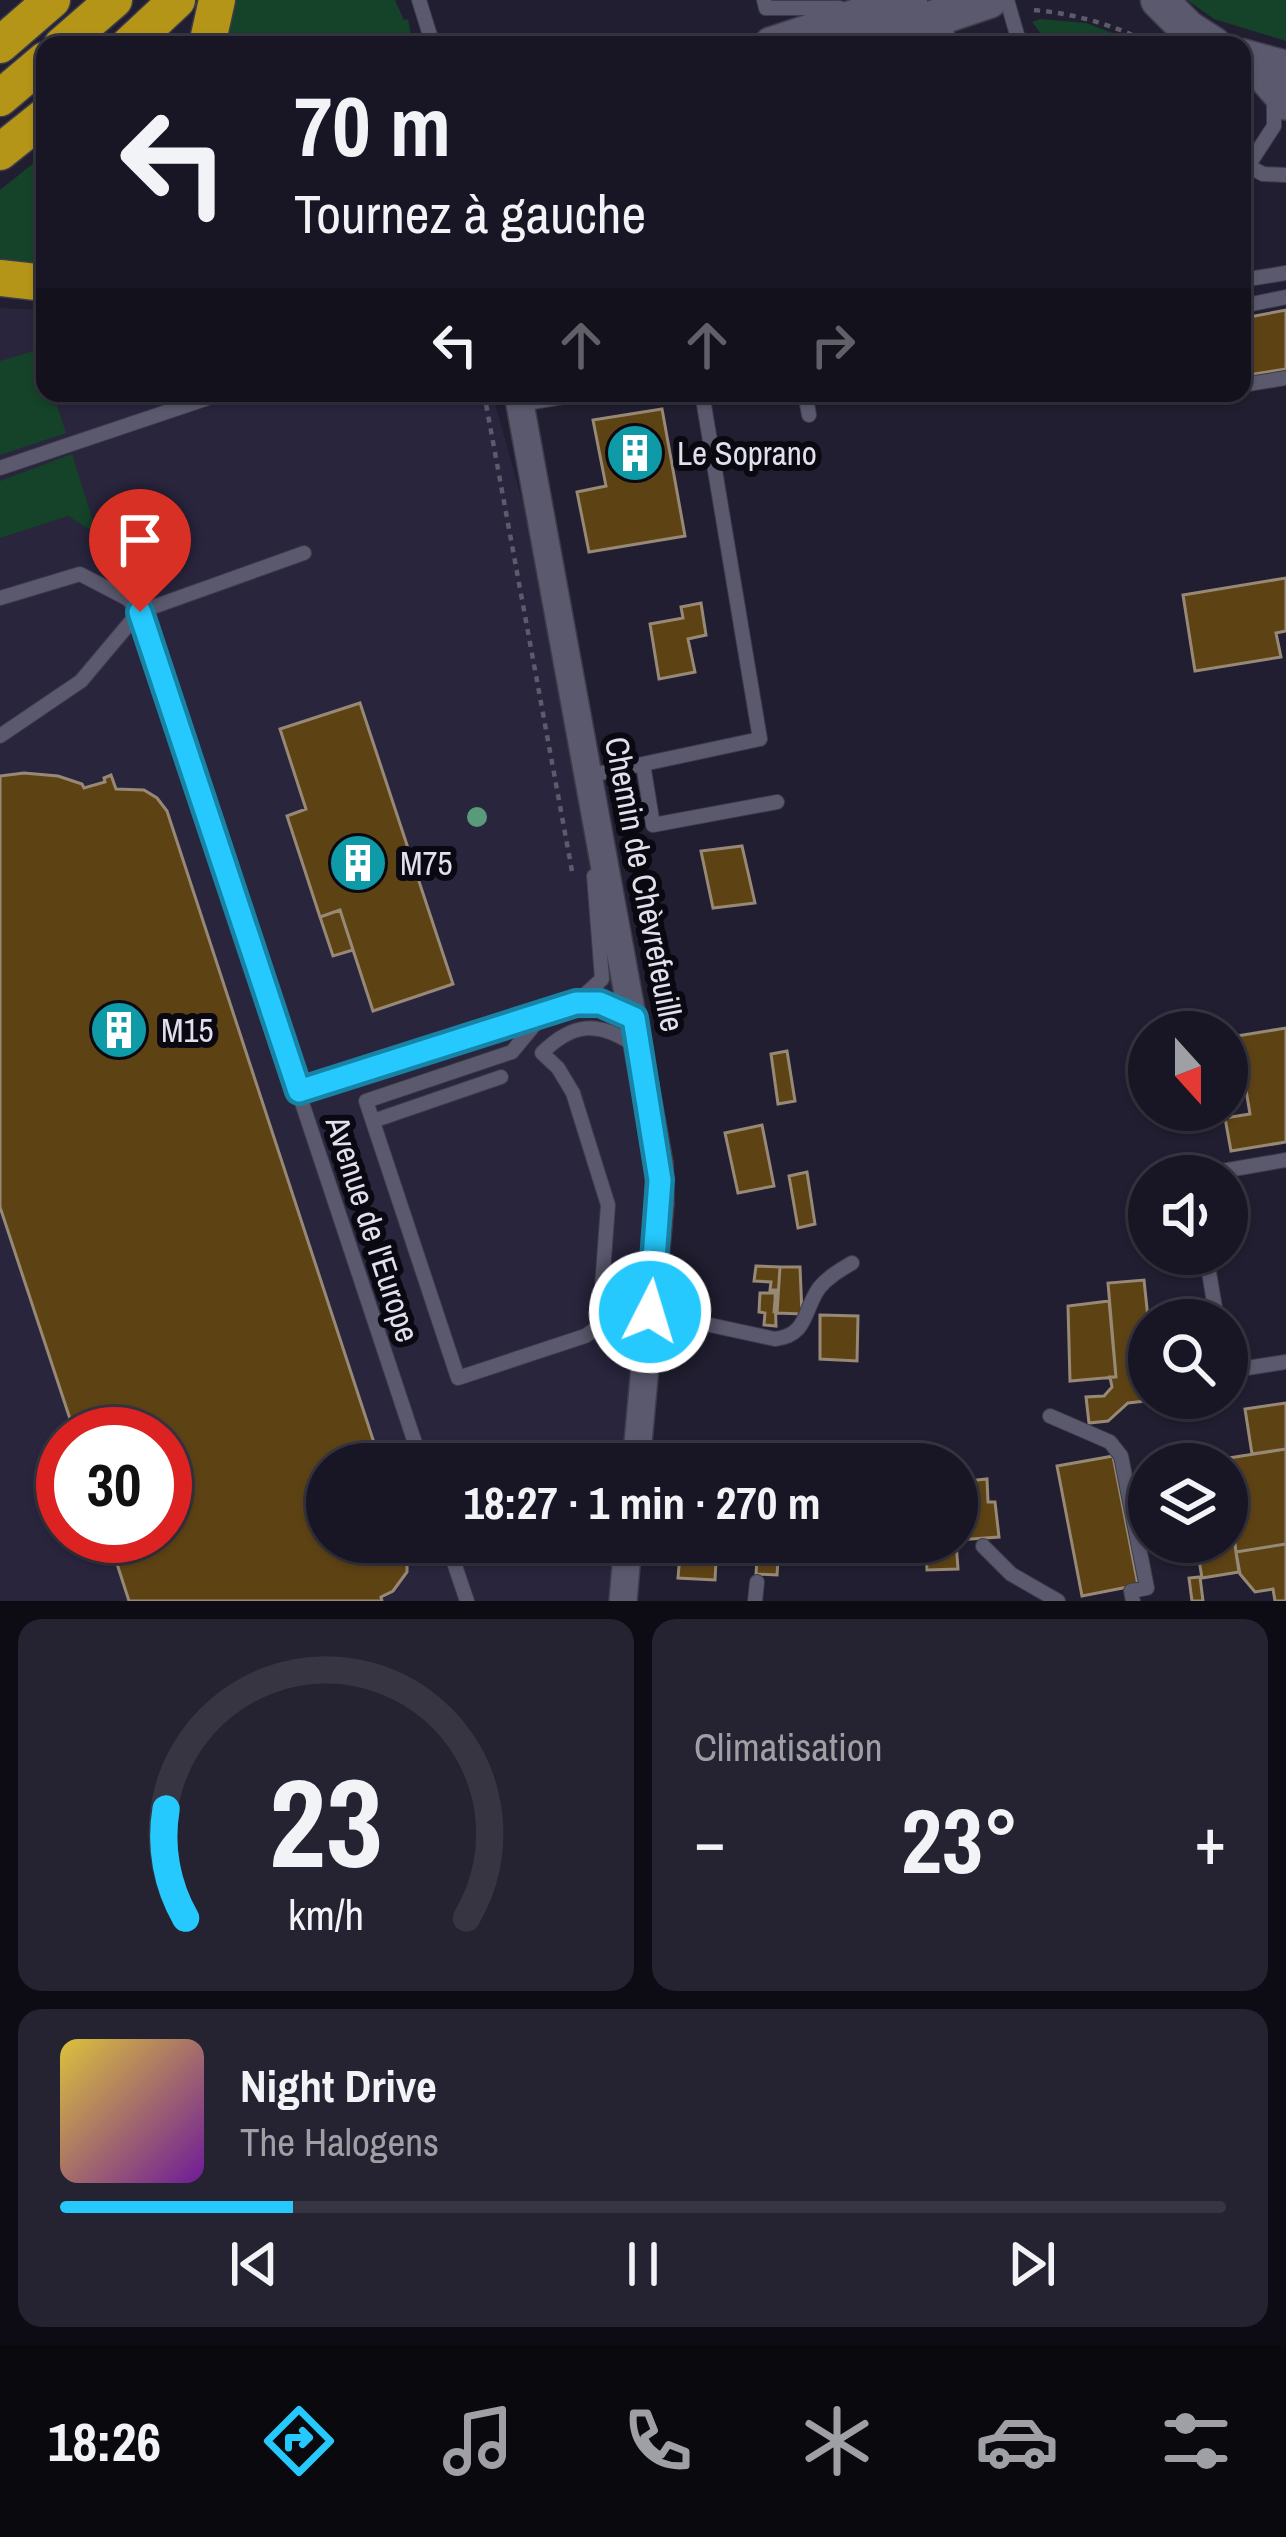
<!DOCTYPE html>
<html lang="fr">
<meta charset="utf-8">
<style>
:root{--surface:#181624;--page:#252331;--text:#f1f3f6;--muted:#9f9fa6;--line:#363541;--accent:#25c9fe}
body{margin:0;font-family:"Archivo Narrow",sans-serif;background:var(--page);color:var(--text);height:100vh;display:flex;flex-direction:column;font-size:45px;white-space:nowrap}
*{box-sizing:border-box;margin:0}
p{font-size:39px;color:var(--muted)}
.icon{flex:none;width:66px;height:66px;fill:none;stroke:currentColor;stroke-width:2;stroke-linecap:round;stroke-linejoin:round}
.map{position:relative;height:1601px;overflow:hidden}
.sheet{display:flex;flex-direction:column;gap:18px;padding:18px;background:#0d0c14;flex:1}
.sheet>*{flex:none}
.top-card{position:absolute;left:36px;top:36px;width:1215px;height:366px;border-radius:24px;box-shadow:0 3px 9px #0004,0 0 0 3px var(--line);background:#181624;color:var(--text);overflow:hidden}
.needle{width:78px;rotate:159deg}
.fabs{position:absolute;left:1128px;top:1011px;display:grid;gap:24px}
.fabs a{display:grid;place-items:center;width:120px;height:120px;border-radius:50%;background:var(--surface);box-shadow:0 3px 9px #0004,0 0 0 3px var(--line);font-size:60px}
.speed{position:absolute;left:36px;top:1407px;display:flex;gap:24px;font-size:60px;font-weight:700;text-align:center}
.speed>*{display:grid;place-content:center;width:156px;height:156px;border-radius:50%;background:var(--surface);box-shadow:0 3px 9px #0004,0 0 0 3px var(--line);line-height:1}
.speed .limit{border:18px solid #d22;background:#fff;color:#111}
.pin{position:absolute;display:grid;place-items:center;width:102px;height:102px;color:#fff;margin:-123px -51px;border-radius:50% 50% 50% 0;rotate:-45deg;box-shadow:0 0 12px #0007}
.pin .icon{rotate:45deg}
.me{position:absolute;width:132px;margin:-66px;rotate:5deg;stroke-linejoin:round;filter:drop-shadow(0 0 9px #0008)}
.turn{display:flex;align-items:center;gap:42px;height:252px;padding:0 60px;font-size:54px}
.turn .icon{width:156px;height:156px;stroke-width:2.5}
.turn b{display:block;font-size:84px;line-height:102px}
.lanes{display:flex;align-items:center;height:114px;padding:0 60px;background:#0003;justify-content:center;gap:60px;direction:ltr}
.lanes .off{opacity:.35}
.big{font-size:90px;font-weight:700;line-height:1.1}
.sheet .tile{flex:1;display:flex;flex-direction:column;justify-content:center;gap:18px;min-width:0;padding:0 42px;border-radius:24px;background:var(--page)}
.sheet .dial{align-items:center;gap:0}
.dial svg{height:312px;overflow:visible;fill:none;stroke:var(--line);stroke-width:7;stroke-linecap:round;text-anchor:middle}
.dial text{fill:var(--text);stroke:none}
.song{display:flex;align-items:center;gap:36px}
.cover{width:144px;height:144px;border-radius:18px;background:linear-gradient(135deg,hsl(50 70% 55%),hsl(280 70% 35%))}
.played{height:12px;border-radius:6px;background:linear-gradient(90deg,var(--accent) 20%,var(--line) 20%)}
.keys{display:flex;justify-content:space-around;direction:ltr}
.heat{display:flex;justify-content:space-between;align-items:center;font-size:66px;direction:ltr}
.sheet .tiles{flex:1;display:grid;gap:18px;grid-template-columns:1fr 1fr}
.tile:last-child{grid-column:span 2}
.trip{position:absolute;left:306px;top:1443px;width:672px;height:120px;border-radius:60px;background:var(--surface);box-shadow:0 3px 9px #0004,0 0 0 3px var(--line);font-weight:700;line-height:120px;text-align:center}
.menu{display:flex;height:192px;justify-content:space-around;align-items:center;background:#0a090e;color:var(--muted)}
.menu .icon{width:84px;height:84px}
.menu .on{color:var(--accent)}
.menu b{font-size:54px;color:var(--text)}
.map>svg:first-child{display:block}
.built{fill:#28253d;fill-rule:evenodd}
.green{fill:#144329}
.building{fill:#5d4214;stroke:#978975;stroke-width:3}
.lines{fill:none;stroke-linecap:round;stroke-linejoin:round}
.lane-casing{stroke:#3e3b4a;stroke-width:16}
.street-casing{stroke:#3e3b4a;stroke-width:30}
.secondary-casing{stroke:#3e3b4a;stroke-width:39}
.highway-casing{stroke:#3e3b4a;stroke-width:39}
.path{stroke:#5d5b6b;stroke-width:4.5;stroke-dasharray:6 6;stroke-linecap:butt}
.lane{stroke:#5a596e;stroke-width:14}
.street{stroke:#5a596e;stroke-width:27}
.secondary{stroke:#5a596e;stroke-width:36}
.highway{stroke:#b49517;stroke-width:36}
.tree{fill:#599a7a}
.route-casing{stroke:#1883a5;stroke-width:30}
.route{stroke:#25c9fe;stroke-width:21}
.labels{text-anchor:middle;stroke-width:12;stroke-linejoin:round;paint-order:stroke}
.poi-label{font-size:33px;fill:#e1e0ed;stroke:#0a0911;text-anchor:start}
.street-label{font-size:33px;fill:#e1e0ed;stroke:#0a0911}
</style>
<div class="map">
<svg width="1286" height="1601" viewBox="0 0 1286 1601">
<rect width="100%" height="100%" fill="#201e30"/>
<path class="built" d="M 0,308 L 45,310 L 45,393 L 492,393 L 575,688 L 659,1163 L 636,1464 L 327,1464 L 327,1542 L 628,1542 L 623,1601 L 0,1601 ZM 63,1434 L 165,1434 L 165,1536 L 63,1536 Z"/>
<path class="green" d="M 234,0 L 395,0 L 404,20 L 408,19 L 413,45 L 224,45 Z
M 1187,0 L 1286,0 L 1286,41 L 1214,19 Z
M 1040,19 L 1086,23 L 1144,45 L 1050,45 L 1032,22 Z
M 45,154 L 45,264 L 0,261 L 0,190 Z
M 40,349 L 45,367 L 45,393 L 53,393 L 66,433 L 0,455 L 0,361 Z
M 72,454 L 97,534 L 68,516 L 0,538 L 0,481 Z"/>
<path class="building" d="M 1286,310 L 1286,369 L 1242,376 L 1244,318 Z
M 662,409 L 685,536 L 589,552 L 577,492 L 606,486 L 593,420 Z
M 1286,578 L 1286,631 L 1276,633 L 1281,657 L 1195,671 L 1183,595 Z
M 701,603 L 706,635 L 688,639 L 695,672 L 659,679 L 650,624 L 683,618 L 681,607 Z
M 360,703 L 453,984 L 373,1011 L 340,910 L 320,917 L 287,816 L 306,809 L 280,729 Z
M 24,773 L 58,776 L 82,784 L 84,788 L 105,782 L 104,778 L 111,775 L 116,789 L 144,790 L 157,798 L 167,811 L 381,1464 L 327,1464 L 327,1542 L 407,1542 L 407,1572 L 393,1591 L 381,1597 L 382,1601 L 129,1601 L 108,1536 L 165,1536 L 165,1434 L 75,1434 L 0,1207 L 0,776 Z
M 742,846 L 755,903 L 713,908 L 701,851 Z
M 340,910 L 353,950 L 333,956 L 320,917 Z
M 1286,1028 L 1286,1142 L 1231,1151 L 1225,1118 L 1250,1114 L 1237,1036 Z
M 787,1051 L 795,1101 L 778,1104 L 771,1054 Z
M 762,1125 L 774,1186 L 738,1193 L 725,1133 Z
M 807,1172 L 815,1224 L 798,1228 L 789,1176 Z
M 756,1266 L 780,1267 L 777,1313 L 774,1312 L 776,1290 L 770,1290 L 771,1282 L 754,1281 Z
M 780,1267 L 800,1267 L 802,1314 L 777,1313 Z
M 1144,1280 L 1148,1318 L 1157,1320 L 1149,1320 L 1149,1398 L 1164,1399 L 1128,1403 L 1108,1421 L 1089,1423 L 1086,1397 L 1104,1396 L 1112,1387 L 1110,1377 L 1116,1377 L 1108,1283 Z
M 760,1293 L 775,1293 L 776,1326 L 764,1325 L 765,1313 L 759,1312 Z
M 1109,1301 L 1116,1377 L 1070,1381 L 1068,1306 Z
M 820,1315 L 858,1316 L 857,1361 L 820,1359 Z
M 1286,1403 L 1286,1449 L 1252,1454 L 1245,1409 Z
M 1286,1449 L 1286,1544 L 1236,1552 L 1227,1464 L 1223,1464 L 1222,1459 Z
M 1113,1456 L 1138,1585 L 1082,1596 L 1057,1466 Z
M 987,1479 L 988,1502 L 995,1502 L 999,1537 L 957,1540 L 957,1482 Z
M 1227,1493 L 1239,1572 L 1202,1578 L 1196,1542 L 1227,1542 Z
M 681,1542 L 717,1542 L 715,1580 L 678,1578 Z
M 925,1542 L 956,1542 L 958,1569 L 927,1570 Z
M 1286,1544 L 1286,1601 L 1275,1601 L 1273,1589 L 1255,1592 L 1240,1574 L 1236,1552 Z
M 757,1559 L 778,1560 L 777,1575 L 756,1574 Z
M 1200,1577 L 1203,1601 L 1192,1601 L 1189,1578 Z"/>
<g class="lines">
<g class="lane-casing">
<path id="lane" d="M 419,0 L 433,45
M 764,0 L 766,8 L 840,8
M 1007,0 L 1020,45
M 942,15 L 950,45
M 1274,100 L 1274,126 L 1248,166 L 1263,174 L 1286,175
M 1242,280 L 1286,273
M 1242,306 L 1286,297
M 1242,385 L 1286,378
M 805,393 L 809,415
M 521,404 L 586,393
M 0,468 L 223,393
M 0,598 L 80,574 L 128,599 L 139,612 L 422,1464
M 0,736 L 81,681 L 139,612 L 304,553
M 643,764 L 653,825 L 777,802
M 587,776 L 760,739 L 702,393
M 576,1003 L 602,979 L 594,876
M 545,1012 L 512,1052 L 366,1101 L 458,1378 L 585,1336 L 599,1327 L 608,1205 L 573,1093 L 558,1068 L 542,1053 C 572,1023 598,1020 634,1045
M 299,1091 L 576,1003 L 600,1003 L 630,1015
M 373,1121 L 501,1077
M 1193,1176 L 1286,1160
M 1206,1254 L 1217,1320
M 650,1312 L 775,1339 C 808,1335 803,1311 819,1288 C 828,1277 840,1270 852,1263
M 1227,1371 L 1286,1362
M 1050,1416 L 1110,1442 L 1121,1456 L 1147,1588 L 1131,1591 L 1133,1601
M 447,1542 L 467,1601
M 983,1546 L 1011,1574 L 1058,1601
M 755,1601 L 757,1582"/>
</g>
<g class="street-casing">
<path id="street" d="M 1244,58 L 1286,106
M 518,393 L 659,1163 L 660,1204 L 636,1464
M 623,1601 L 628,1542"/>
</g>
<g class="secondary-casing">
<path id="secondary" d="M 1159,0 L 1188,29 L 1213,45
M 772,45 L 909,0
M 855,45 L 989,0
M 1242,57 L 1286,69"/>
</g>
<g class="highway-casing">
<path id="highway" d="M 0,45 L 52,0
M 62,45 L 114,0
M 129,45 L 177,0
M 207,45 L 217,0
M 0,98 L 45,60
M 0,152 L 45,116
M 0,278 L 45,283"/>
</g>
<path class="path" d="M 1034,10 C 1077,14 1114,25 1154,45
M 298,393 L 306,393
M 484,393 L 572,871"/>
<use href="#lane" class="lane"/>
<use href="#street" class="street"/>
<use href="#secondary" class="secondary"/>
<use href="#highway" class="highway"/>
</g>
<circle class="tree" cx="477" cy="817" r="10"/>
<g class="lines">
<g class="route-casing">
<path id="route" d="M 140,612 L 299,1091 L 576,1003 L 600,1003 L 634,1018 L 660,1180 L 650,1312"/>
</g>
<use href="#route" class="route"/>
</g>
<defs>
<g id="building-disc" transform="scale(3)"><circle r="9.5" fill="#0f9aa8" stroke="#0a0911"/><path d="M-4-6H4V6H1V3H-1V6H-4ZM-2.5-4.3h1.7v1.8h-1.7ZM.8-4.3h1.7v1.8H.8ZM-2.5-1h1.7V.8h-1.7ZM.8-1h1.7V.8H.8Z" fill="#fff"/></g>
</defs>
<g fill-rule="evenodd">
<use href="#building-disc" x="635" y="453"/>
<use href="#building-disc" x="358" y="863"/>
<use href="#building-disc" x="119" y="1030"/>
</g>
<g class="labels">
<g class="poi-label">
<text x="677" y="465">Le Soprano</text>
<text x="400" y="875">M75</text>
<text x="161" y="1042">M15</text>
</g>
<g class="street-label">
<text transform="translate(645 884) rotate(79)" y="12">Chemin de Chèvrefeuille</text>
<text transform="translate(373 1229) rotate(72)" y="12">Avenue de l'Europe</text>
</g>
</g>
</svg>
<div class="fabs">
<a><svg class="needle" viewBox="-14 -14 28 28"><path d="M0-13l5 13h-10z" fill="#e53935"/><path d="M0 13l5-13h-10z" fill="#9f9fa6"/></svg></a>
<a><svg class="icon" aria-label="sound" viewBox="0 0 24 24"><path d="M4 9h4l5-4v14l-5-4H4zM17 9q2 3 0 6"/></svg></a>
<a><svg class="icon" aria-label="search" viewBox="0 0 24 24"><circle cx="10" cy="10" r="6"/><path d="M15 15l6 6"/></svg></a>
<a><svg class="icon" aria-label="layers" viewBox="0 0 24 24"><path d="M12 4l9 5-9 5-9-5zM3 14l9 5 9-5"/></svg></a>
</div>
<div class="speed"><div class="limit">30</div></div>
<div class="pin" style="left:140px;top:612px;background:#d93025"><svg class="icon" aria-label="arrive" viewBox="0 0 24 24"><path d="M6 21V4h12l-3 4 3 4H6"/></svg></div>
<svg class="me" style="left:650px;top:1312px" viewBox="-20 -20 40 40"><circle r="17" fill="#25c9fe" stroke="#fff" stroke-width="3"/><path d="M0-11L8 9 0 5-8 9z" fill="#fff"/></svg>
<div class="trip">18:27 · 1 min · 270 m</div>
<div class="top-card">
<div class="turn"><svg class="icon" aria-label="left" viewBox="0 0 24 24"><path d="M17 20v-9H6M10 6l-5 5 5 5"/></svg><div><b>70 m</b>Tournez à gauche</div></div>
<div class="lanes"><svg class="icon" aria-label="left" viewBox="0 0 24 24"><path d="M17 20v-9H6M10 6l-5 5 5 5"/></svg><svg class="icon off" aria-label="ahead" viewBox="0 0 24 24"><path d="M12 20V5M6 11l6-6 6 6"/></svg><svg class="icon off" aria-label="ahead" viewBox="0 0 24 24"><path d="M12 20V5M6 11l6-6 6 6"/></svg><svg class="icon off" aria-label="right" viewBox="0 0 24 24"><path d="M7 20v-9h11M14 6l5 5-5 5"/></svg></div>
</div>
</div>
<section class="sheet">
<div class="tiles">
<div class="tile dial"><svg viewBox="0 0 100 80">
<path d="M14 69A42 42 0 1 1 86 69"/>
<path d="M14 69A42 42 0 0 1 9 41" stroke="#25c9fe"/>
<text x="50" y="56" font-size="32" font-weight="700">23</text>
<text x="50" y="72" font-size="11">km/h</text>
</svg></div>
<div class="tile"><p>Climatisation</p>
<div class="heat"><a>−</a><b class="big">23°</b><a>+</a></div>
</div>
<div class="tile">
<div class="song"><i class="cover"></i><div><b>Night Drive</b><p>The Halogens</p></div></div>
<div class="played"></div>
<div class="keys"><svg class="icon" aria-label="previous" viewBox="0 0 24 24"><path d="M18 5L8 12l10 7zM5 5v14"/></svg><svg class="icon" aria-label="pause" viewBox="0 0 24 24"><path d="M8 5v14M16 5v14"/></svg><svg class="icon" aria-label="next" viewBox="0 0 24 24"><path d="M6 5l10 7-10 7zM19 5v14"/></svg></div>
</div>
</div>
</section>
<nav class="menu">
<b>18:26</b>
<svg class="icon on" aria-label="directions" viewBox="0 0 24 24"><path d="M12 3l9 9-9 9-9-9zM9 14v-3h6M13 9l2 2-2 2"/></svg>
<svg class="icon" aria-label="music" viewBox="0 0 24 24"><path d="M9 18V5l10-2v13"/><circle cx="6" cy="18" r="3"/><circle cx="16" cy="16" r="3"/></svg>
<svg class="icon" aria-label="phone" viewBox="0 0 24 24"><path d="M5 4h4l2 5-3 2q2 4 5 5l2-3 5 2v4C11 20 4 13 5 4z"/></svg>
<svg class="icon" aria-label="climate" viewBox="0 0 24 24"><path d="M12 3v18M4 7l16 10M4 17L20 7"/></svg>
<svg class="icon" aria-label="car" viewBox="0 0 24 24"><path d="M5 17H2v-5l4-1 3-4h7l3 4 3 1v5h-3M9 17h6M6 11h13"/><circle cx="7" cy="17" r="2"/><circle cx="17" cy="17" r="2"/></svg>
<svg class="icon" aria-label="filters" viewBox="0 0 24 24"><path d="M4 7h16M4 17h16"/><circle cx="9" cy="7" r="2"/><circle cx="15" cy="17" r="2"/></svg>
</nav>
